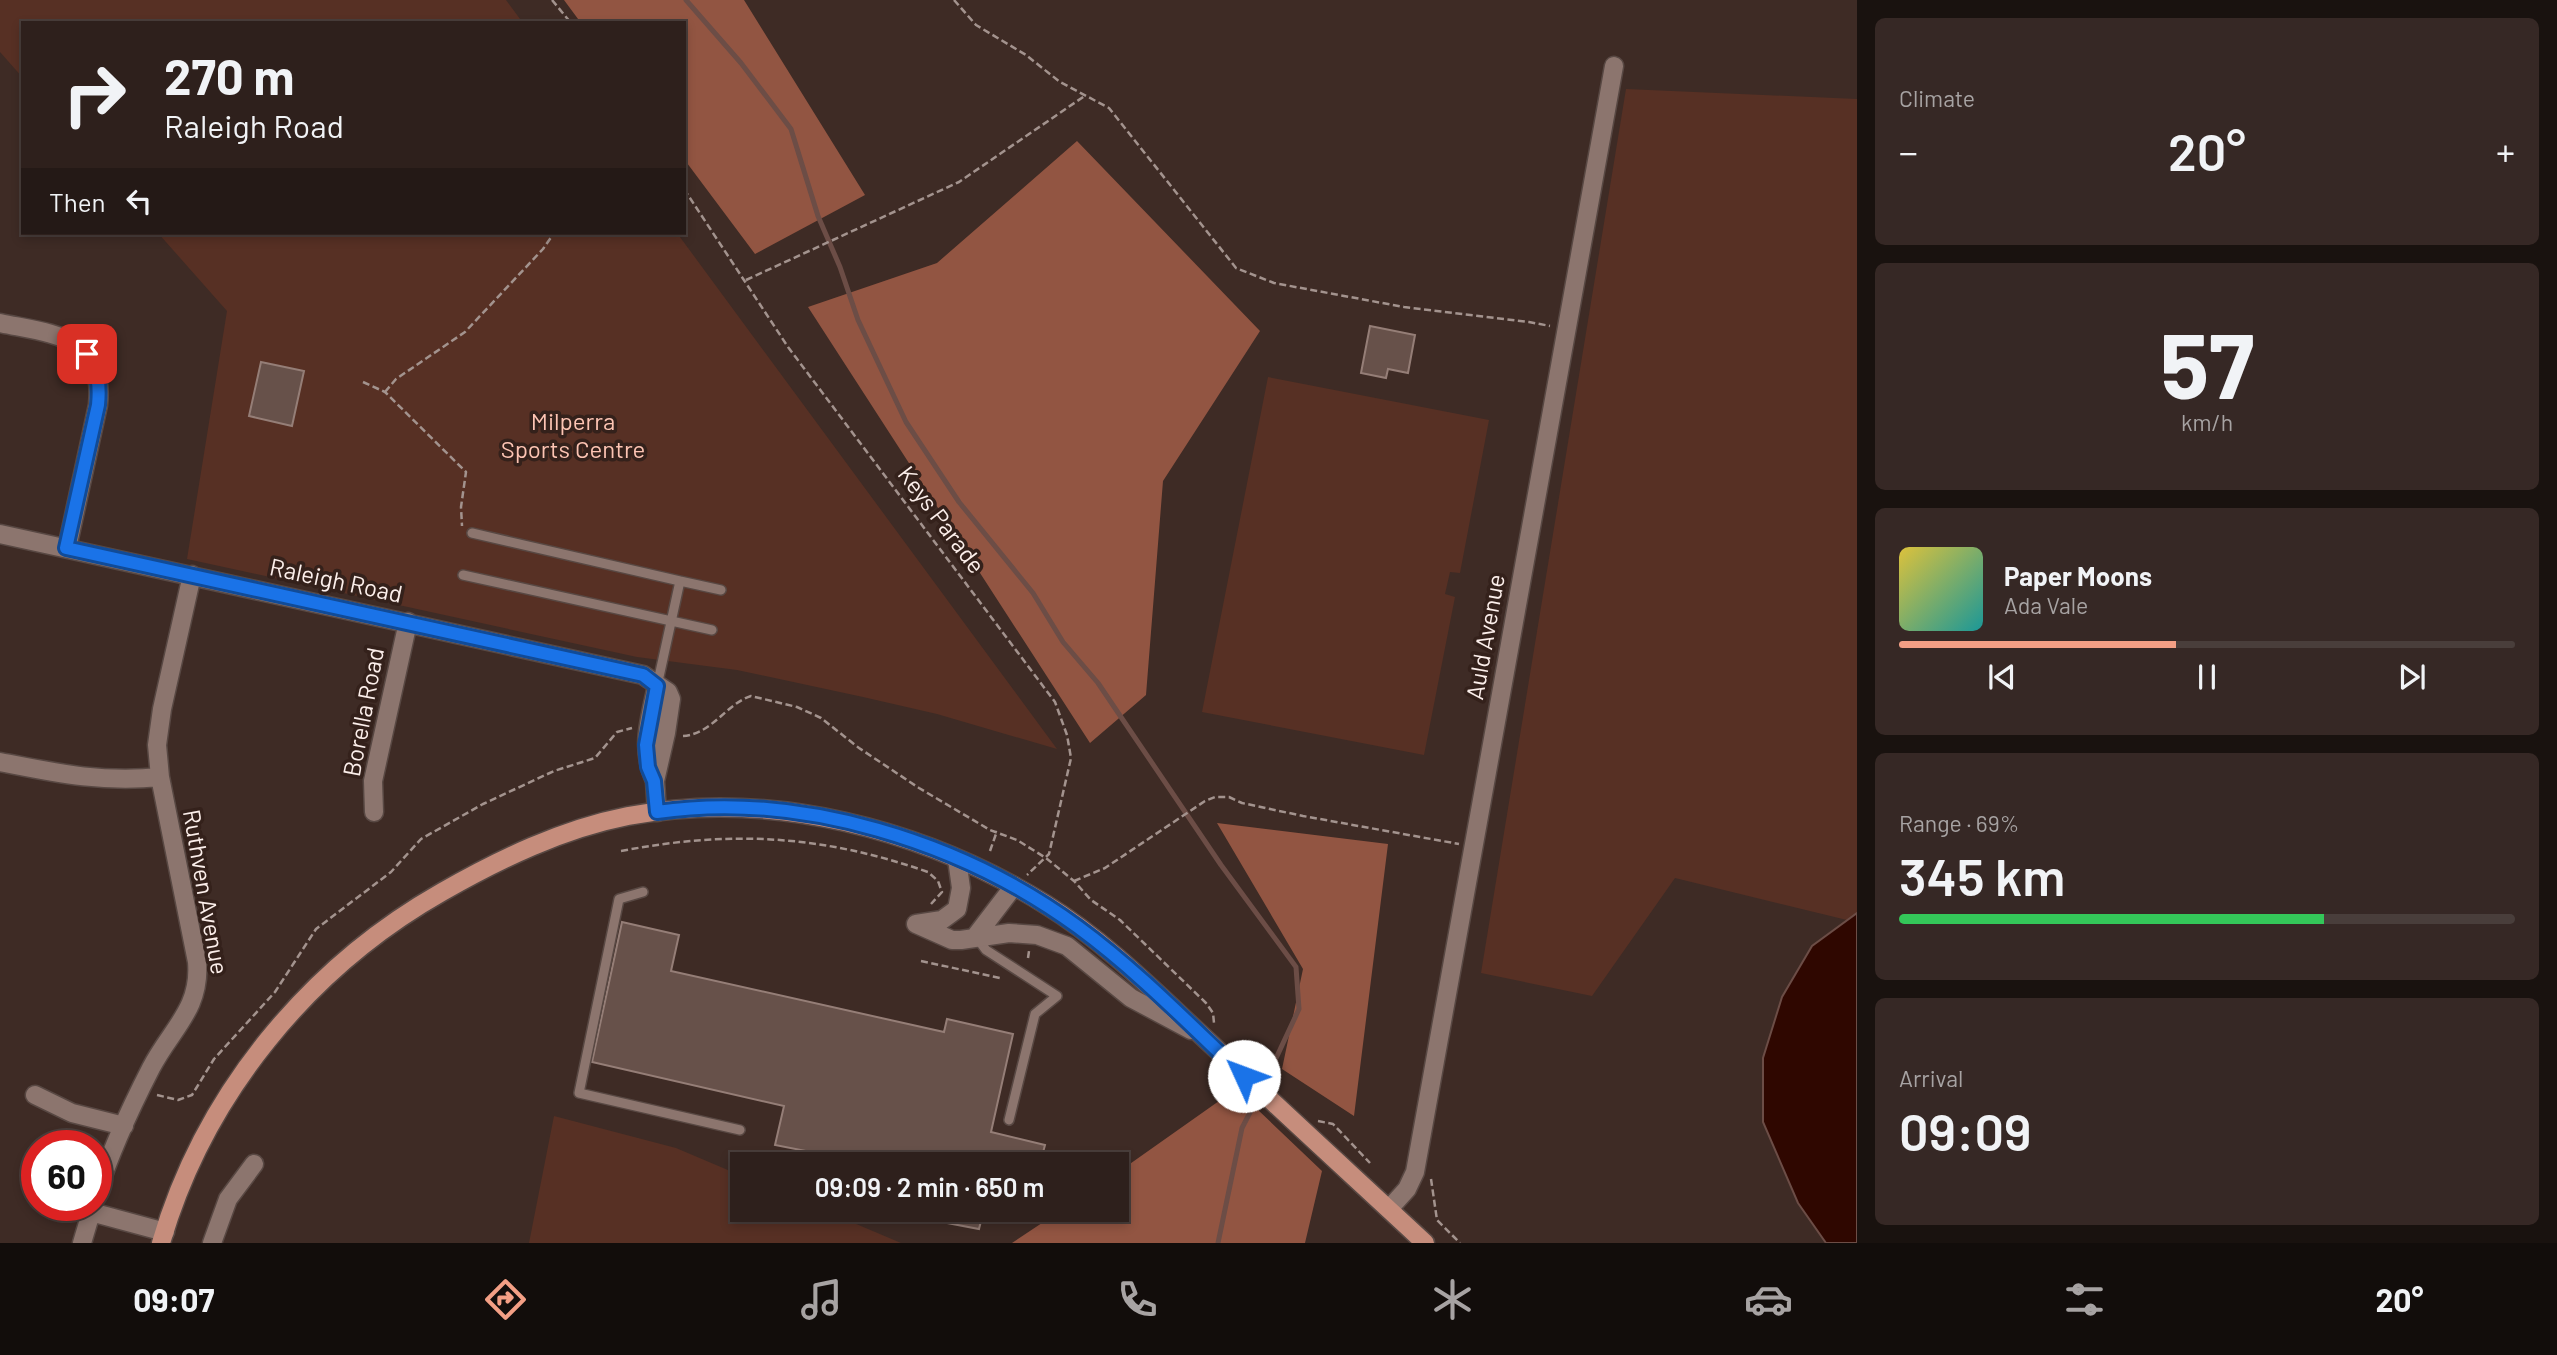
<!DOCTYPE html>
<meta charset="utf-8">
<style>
:root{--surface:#2e201c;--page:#362825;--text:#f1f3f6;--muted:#a7a3a3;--line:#493e3b;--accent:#f39f85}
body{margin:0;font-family:Barlow,sans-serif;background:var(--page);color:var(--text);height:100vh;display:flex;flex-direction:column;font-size:26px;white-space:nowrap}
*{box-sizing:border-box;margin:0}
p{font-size:23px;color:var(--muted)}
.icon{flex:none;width:38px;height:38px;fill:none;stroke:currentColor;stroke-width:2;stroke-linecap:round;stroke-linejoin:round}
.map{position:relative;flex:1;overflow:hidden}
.drawer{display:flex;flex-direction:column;gap:18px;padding:18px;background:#19120f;width:700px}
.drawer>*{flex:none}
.guide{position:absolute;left:21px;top:21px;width:665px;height:214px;border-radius:0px;box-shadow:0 4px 10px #0003,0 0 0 2px var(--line);background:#2e201c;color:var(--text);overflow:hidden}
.speed{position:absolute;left:21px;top:1130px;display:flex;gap:14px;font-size:35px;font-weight:700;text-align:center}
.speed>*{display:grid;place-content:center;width:91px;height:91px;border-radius:50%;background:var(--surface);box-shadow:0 4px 10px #0003,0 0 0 2px var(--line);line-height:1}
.speed .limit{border:10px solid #d22;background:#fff;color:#111}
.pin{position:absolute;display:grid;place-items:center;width:60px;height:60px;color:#fff;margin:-30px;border-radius:14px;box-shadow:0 4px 10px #0006}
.me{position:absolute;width:77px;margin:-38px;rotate:313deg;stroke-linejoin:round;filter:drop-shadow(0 0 5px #0008)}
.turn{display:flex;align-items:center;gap:24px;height:147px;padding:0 28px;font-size:32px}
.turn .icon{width:91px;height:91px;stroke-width:2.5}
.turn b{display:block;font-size:49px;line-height:60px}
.then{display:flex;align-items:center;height:66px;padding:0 28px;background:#0003;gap:14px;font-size:26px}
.big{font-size:52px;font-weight:600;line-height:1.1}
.drawer .tile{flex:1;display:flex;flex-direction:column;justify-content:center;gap:10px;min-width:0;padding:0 24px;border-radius:10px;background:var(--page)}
.drawer .dial{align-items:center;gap:0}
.dial b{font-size:91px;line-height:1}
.song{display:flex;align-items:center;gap:21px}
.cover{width:84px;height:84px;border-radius:10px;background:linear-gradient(135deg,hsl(50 70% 55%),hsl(180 70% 35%))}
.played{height:7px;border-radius:4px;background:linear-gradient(90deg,var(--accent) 45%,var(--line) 45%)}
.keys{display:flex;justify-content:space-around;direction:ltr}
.heat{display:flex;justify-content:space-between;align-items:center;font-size:38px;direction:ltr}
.charge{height:10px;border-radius:5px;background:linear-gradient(90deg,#34c759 69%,var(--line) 0)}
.trip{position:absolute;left:730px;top:1152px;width:399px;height:70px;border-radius:0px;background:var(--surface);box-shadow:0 4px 10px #0003,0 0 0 2px var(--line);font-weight:600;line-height:70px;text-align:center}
.dock{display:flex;height:112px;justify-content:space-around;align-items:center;background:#120d0b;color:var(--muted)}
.dock .icon{width:49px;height:49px}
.dock .active{color:var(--accent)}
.dock b{font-size:32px;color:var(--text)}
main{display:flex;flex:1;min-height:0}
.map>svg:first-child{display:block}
.green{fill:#573024}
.forest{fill:#925542}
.water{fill:#2f0700;stroke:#6c4d46;stroke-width:2}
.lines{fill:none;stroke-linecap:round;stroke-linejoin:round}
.stream{stroke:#6c4d46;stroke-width:5}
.building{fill:#67514a;stroke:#957e77;stroke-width:2}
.lane-casing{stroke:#584843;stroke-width:12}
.street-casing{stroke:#584843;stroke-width:21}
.primary-casing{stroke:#584843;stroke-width:21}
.path{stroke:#a3938e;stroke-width:2.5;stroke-dasharray:7 3.5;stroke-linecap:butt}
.lane{stroke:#8c756e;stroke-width:9}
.street{stroke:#8c756e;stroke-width:18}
.primary{stroke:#c68d7c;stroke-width:18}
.route-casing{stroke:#114b97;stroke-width:18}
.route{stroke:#1a73e8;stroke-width:12}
.labels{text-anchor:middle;stroke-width:7;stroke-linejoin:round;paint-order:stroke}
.park-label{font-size:24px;fill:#fdc4b3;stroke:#34211b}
.street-label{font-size:24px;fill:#fcefeb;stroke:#34211b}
</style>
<main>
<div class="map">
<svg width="1857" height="1243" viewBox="0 0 1857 1243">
<rect width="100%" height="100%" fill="#3e2b25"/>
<path class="green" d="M 0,0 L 506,0 L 523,23 L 23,23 L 23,78 L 0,52 Z
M 1626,89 L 1857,99 L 1857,913 L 1847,920 L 1675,878 L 1592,996 L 1481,973 Z
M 158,233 L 677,233 L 1057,749 L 937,714 L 863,697 L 737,670 L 637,657 L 187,559 L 227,311 Z
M 1268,377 L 1489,420 L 1460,573 L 1450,572 L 1445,594 L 1455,597 L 1424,755 L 1202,712 Z
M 554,1116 L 676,1148 L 742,1176 L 742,1209 L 821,1209 L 901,1243 L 529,1243 Z"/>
<path class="forest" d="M 564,0 L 744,0 L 865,195 L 755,254 L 684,159 L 684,23 L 581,23 Z
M 1077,141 L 1260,331 L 1163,481 L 1146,695 L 1090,743 L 808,307 L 937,263 Z
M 1217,823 L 1388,844 L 1354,1116 L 1282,1069 L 1303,969 Z
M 1236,1089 L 1322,1171 L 1305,1243 L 1012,1243 L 1063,1209 L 1116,1209 L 1117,1173 Z"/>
<path class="water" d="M 1857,913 L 1857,1243 L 1826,1243 L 1798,1203 L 1763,1122 L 1763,1058 L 1782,997 L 1812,946 Z"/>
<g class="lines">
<path class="stream" d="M 686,0 L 741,63 L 791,129 L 818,216 L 840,267 L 858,320 L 906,422 L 959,502 L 1033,593 L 1063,642 L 1098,683 L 1221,865 L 1296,967 L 1299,1009 L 1263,1086
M 1218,1243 L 1242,1128 L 1259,1095"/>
</g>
<path class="building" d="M 1370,326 L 1415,335 L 1408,373 L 1388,369 L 1386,378 L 1361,373 Z
M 261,362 L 304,371 L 292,426 L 249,416 Z
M 622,922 L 679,935 L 671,971 L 944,1032 L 947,1019 L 1013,1034 L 991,1132 L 1045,1145 L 1040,1164 L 803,1164 L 806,1151 L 775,1145 L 784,1106 L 592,1062 Z
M 911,1209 L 984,1209 L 979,1229 L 910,1216 Z"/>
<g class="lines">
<g class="lane-casing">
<path id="lane" d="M 472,533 L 680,581 L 657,686
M 463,575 L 712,630
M 680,581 L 721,590
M 643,892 L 619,899 L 579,1093 L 740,1130
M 977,938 L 986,950 L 1057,996 L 1035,1014 L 1009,1120"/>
</g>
<g class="street-casing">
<path id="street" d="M 0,323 C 52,334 105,335 98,405 L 67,548
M 0,534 L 643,675 L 668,692 L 671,699 L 666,733 L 655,781 L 657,812
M 0,762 C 56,773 102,783 160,777
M 655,781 C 640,749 650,718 657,686
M 374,812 L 373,781 L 408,622
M 916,924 L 952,940 L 961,940 L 1009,933 L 1037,935 L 1067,946 L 1131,998 L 1191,1030
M 916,924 L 942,920 L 957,909 L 961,888 L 957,859
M 975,937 L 1014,886
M 35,1095 L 72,1113 L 124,1126
M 96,1196 C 110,1152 130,1109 151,1068 C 171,1029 201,1009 197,962 L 160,777 L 157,745 L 162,709 L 192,575
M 1389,1209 L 1407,1189 L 1415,1172 L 1614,66
M 91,1212 L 165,1232
M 82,1243 L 93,1206
M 212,1243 L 228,1199 L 254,1164"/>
</g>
<g class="primary-casing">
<path id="primary" d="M 161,1243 C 204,1095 308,968 442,892 C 500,859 562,829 628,816 C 771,789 923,829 1045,904 C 1107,942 1159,996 1212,1045 C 1282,1111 1354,1177 1425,1243"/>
</g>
<path class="path" d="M 552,0 L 571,23
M 954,0 L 976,25 L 1026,55 L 1060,82 L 1109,108 L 1236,268 L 1274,283 L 1404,307 L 1529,322 L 1550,326
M 684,189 L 788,347 L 1055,702 L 1067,735 L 1071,758 L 1049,854 L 1027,875
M 746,280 L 959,182 L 1086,95
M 363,382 L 385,392 L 466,472 L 461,507 L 462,526
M 385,392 L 396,379 L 465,332 L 543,249 L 554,233
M 683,736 C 712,734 726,704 751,696 L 797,707 L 821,718 L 859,748 L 919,788 L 990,830 L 1017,840 L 1046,858 L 1074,881 L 1091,900 L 1120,920 L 1206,1003 L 1213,1013 L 1214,1023
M 621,851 C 731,830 822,835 928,872 L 938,881 L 942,892 L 931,904
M 990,851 L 997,831
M 1074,881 L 1105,868 L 1205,801 L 1215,797 L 1229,797 L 1242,803 L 1303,816 L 1459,844
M 1028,958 L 1029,951
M 921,961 L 1000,978
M 157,1095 L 178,1100 L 192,1095 L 214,1059 L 275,992 L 316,929 L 391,872 L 421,839 L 483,804 L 554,771 L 595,758 L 617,732 L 632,728
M 1318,1121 L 1333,1124 L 1370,1163
M 1431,1179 L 1437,1220 L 1460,1243"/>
<use href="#lane" class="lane"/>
<use href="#street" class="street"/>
<use href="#primary" class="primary"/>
</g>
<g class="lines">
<g class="route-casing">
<path id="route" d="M 87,354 C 98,371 100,385 98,405 L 66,548 L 643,675 L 657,686 L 646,745 L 648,767 L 654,781 L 657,812 C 800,791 962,842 1078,927 C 1138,971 1190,1025 1244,1076"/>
</g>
<use href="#route" class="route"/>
</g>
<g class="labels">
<g class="park-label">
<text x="573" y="430">Milperra<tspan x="573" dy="28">Sports Centre</tspan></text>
</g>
<g class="street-label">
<text transform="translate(941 520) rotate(53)" y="8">Keys Parade</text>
<text transform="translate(336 581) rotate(12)" y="8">Raleigh Road</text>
<text transform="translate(1486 637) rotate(-80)" y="8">Auld Avenue</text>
<text transform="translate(364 712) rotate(-79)" y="8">Borella Road</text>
<text transform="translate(205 892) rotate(80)" y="8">Ruthven Avenue</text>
</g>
</g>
</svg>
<div class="speed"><div class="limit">60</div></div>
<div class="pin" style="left:87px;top:354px;background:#d93025"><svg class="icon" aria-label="arrive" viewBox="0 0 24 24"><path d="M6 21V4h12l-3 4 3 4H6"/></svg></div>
<svg class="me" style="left:1244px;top:1076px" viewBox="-20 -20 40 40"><circle r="19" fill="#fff"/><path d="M0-13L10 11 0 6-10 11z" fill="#1a73e8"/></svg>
<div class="trip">09:09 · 2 min · 650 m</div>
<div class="guide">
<div class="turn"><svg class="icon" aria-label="right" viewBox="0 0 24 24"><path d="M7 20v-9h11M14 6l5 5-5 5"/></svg><div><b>270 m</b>Raleigh Road</div></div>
<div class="then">Then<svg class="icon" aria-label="left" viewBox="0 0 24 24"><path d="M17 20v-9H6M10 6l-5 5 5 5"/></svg></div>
</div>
</div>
<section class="drawer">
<div class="tile"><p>Climate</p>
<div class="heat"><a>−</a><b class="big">20°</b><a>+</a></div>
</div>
<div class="tile dial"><b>57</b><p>km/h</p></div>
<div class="tile">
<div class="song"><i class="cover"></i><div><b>Paper Moons</b><p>Ada Vale</p></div></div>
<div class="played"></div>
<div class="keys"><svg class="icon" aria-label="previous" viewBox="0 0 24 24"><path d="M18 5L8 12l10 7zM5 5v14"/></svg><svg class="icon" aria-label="pause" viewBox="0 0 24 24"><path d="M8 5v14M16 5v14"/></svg><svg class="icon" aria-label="next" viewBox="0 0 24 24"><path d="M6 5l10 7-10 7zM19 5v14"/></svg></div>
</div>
<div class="tile"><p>Range · 69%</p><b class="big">345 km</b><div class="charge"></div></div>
<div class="tile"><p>Arrival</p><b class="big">09:09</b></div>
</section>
</main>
<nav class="dock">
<b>09:07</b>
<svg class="icon active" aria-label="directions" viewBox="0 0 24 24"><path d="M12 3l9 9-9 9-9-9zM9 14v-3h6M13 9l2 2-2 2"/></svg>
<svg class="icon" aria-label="music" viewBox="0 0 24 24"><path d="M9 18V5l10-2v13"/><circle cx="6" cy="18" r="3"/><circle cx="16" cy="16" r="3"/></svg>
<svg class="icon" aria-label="phone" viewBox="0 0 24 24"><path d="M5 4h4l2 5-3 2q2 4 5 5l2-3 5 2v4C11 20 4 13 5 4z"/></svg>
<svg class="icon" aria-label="climate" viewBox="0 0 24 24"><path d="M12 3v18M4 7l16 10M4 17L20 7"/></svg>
<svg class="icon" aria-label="car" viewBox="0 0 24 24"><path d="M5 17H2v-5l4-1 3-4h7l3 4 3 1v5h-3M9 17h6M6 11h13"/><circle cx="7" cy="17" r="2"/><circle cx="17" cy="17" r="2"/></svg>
<svg class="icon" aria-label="filters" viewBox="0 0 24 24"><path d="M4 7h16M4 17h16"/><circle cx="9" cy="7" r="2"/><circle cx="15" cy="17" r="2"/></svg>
<b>20°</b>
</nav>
